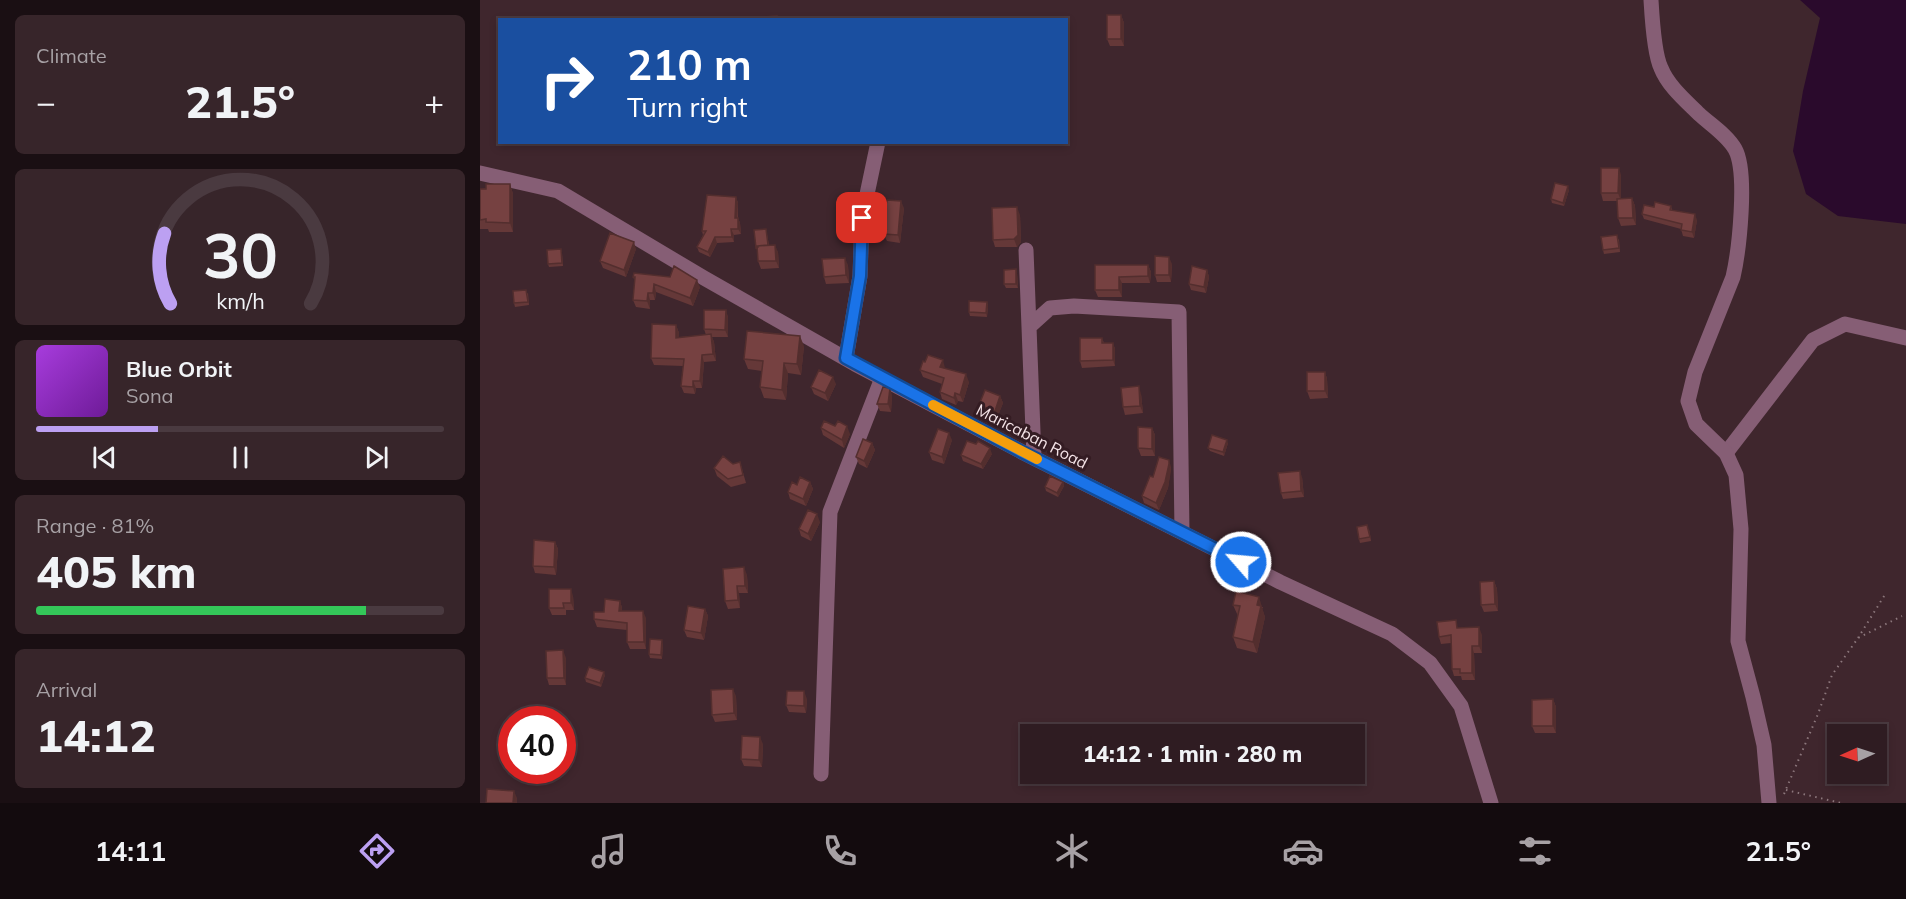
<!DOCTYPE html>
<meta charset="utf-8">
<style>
:root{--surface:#2f1c22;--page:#37252a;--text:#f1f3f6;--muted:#a7a1a5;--line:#4a3a40;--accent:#bca0f2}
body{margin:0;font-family:Mulish,sans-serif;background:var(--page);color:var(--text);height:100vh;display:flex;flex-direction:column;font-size:22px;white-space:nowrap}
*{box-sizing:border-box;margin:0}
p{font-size:20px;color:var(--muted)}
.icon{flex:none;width:33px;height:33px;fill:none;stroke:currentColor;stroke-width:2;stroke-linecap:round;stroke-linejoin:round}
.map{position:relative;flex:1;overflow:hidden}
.side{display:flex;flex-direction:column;gap:15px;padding:15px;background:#1a0f13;width:480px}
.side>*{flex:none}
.banner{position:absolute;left:18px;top:18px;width:570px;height:126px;border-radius:0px;box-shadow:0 3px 9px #0003,0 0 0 2px var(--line);background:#1a4fa0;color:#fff;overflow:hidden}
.needle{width:39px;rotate:267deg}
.controls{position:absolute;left:1347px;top:724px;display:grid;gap:12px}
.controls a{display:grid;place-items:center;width:60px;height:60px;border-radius:0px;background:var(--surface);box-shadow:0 3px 9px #0003,0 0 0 2px var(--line);font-size:30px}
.speed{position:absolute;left:18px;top:706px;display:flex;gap:12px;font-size:30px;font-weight:700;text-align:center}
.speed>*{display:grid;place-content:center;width:78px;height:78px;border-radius:50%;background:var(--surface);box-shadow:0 3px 9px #0003,0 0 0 2px var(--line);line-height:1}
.speed .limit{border:9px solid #d22;background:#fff;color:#111}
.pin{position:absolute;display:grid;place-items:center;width:51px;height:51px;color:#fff;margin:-26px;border-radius:12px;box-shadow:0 3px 9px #0006}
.me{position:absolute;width:66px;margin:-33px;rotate:297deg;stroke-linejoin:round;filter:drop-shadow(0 0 4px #0008)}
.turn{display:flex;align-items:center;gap:21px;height:126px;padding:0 30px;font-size:27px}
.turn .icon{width:78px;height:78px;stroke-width:2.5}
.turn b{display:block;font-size:42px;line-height:51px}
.big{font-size:45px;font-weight:800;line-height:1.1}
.side .card{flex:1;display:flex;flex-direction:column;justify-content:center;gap:9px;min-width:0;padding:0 21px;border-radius:9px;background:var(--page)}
.side .dial{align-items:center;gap:0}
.dial svg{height:156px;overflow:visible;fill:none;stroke:var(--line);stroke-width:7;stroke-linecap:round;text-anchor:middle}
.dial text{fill:var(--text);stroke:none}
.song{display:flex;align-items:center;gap:18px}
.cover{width:72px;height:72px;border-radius:9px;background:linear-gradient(135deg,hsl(280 70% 55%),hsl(280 70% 35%))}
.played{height:6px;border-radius:3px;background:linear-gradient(90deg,var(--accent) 30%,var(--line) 30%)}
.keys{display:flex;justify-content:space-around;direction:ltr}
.heat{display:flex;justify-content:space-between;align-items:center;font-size:33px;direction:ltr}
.charge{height:9px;border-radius:4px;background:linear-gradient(90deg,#34c759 81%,var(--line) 0)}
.trip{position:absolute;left:540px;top:724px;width:345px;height:60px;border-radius:0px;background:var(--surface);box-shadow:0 3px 9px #0003,0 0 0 2px var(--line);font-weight:800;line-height:60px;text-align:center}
.tab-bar{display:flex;height:96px;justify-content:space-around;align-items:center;background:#130b0e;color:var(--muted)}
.tab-bar .icon{width:42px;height:42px}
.tab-bar .selected{color:var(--accent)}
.tab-bar b{font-size:27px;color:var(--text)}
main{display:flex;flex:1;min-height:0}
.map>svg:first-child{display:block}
.water{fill:#2a0a2c}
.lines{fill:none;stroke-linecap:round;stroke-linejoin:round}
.path{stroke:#8c777c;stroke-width:2;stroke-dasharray:1.5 4.5;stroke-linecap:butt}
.minor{stroke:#865e75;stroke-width:15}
.tertiary{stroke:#865e75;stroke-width:15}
.wall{fill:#653838}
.shaded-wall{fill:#532e2e}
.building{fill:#764141;stroke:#532e2e;stroke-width:1.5}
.route-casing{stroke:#114b97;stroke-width:15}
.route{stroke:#1a73e8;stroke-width:10}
.slow{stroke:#f59e0b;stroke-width:10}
.labels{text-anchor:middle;stroke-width:6;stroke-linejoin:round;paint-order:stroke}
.street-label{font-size:16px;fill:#f4e3e7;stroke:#341c23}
</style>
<main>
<section class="side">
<div class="card"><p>Climate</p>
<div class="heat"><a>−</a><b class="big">21.5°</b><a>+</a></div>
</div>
<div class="card dial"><svg viewBox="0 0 100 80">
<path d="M14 69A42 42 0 1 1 86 69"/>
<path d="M14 69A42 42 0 0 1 11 33" stroke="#bca0f2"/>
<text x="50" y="56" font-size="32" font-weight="700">30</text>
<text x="50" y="72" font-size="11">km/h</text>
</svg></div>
<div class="card">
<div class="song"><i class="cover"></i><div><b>Blue Orbit</b><p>Sona</p></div></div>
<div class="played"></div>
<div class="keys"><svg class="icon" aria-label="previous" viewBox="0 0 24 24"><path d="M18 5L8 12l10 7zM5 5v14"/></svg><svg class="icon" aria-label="pause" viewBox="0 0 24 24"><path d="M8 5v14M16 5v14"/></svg><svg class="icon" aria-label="next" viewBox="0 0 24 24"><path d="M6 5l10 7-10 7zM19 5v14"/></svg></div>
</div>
<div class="card"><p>Range · 81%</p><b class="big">405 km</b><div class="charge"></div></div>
<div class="card"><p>Arrival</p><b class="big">14:12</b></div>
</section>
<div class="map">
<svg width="1426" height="803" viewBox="0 0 1426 803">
<rect width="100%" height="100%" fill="#3f262d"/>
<path class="water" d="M 1320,0 L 1426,0 L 1426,224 L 1358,216 L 1326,194 L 1313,151 L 1323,91 L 1340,18 Z"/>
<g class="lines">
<path class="path" d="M 1378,638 L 1406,593
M 1306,790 L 1361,803
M 1304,794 L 1338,714 L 1352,675 L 1378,638 L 1422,616"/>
<path class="minor" d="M 546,250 L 549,327
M 366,358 L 380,276 L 382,218 L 398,142
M 1246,453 L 1333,340 L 1365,324 L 1426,338
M 554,458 L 549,327 L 570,308 L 594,306 L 699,312 L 702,532
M 341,774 L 350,512 L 402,378"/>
<path class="tertiary" d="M 1171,0 C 1172,17 1174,54 1181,68 C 1188,86 1206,101 1219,114 C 1231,125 1247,135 1255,149 C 1268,172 1259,251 1253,277 L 1215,372 L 1208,401 L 1216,424 L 1246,453 L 1256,475 L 1261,529 L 1258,641 L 1273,697 L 1284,745 L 1289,803
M 0,173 L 78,191 L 224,278 L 375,364 L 542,452 L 800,582 L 912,634 L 950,663 L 981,706 L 1011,803"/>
</g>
<path class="wall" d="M 641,15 L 644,23 L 644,46 L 630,46 L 627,39 Z
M 1141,175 L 1141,199 L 1152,198 L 1155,206 L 1156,225 L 1141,226 L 1138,218 L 1137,201 L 1123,201 L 1121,193 Z
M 30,184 L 33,194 L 33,232 L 9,232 L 8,229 L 0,229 L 0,189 Z
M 1089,190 L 1084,206 L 1072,203 L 1071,199 Z
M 256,197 L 258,203 L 258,218 L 260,223 L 261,234 L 254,235 L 254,242 L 237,243 L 230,257 L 219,252 L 217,247 L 223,235 L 222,231 Z
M 1191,206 L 1192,210 L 1217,220 L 1214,238 L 1203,236 L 1201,229 L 1164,219 L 1162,214 L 1174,207 Z
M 424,208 L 420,243 L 407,241 L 405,237 L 391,238 L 388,231 L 405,210 Z
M 540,215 L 541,242 L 537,247 L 515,247 L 513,240 Z
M 286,229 L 289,245 L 298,252 L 299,268 L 281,269 L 278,261 L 278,251 L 276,248 Z
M 1139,239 L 1140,252 L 1124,254 L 1123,250 Z
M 81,249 L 82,253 L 83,266 L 69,267 L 68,264 Z
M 156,249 L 146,277 L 123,268 L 120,261 Z
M 692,264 L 691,282 L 677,282 L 675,275 Z
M 368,265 L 369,283 L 346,284 L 344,277 Z
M 615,265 L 668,265 L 671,272 L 670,283 L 642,283 L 642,297 L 618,297 L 615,290 Z
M 536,269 L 537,273 L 538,288 L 526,288 L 524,284 Z
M 727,270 L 729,277 L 726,293 L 711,290 L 709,284 Z
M 153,277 L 220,287 L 213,306 L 176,292 L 175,300 L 170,300 L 170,309 L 156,307 L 153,300 L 155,281 Z
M 48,293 L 49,305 L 35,307 L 34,303 Z
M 507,302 L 508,306 L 507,317 L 490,316 L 489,312 Z
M 246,310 L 248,318 L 248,337 L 232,337 L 234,342 L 236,361 L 224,362 L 222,388 L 216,388 L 215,394 L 204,393 L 201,386 L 203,366 L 174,365 L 171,358 L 196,325 L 199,333 L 199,337 L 226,335 L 224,329 Z
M 622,338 L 624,343 L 633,343 L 635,349 L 635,366 L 602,368 L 600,361 Z
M 324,346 L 321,375 L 308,373 L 306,400 L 284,398 L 280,387 L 282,371 L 268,369 L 264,359 Z
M 465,368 L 489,382 L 483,402 L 478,401 L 476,405 L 462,399 L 460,392 L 462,384 L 443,377 L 440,370 Z
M 845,372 L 847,379 L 848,398 L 830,399 L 827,391 Z
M 356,384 L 348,401 L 334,394 L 331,387 Z
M 661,394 L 663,413 L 645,415 L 643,407 Z
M 412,395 L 411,412 L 400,411 L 397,404 Z
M 520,396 L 523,403 L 517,418 L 502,412 L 499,405 Z
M 341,428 L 370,434 L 364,448 L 343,435 Z
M 672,428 L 675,435 L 675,456 L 661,456 L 658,448 Z
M 472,440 L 464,464 L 452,460 L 449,452 Z
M 392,443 L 395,450 L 387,468 L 379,464 L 376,457 Z
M 748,443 L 744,456 L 730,451 L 728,448 Z
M 512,454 L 503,469 L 483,461 L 481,455 Z
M 260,462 L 266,483 L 251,487 L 237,476 L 234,468 Z
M 691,467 L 688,488 L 679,510 L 664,503 L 662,496 L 673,477 Z
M 822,477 L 824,497 L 803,499 L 801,493 Z
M 330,482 L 333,489 L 326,506 L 310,499 L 308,492 Z
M 583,482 L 584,486 L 578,497 L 566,491 L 565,487 Z
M 340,522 L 331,541 L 321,536 L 319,529 Z
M 889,529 L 891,541 L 880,543 L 879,539 Z
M 75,542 L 78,549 L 76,575 L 55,573 L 53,566 Z
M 243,569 L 267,575 L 268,593 L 259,593 L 260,608 L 248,609 L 245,601 Z
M 1014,581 L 1017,589 L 1018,611 L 1004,612 L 1001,605 Z
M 93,596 L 94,610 L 86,610 L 86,615 L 72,615 L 69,608 Z
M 140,601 L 142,608 L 142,611 L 166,618 L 166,649 L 150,649 L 147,642 L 147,630 L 117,627 L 114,619 Z
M 753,605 L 783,607 L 782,609 L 785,617 L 777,653 L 757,648 L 753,637 L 758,616 Z
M 225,609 L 228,616 L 224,640 L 207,637 L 204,630 Z
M 978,628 L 1002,635 L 1002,653 L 994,653 L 995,680 L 982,680 L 981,676 L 974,676 L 972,669 L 971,643 L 961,644 L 959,637 Z
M 183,644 L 182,659 L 170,658 L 169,654 Z
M 86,658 L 86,685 L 69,685 L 67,678 Z
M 125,675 L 121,687 L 106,682 L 105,678 Z
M 256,696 L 257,720 L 235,722 L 232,715 Z
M 327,699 L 326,713 L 309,712 L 306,705 Z
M 1073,699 L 1076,707 L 1076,733 L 1055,733 L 1052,726 Z
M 283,744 L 282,767 L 264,766 L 261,759 Z"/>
<path class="shaded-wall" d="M 641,15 L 644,23 L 644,46 L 641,39 Z
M 1139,168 L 1141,175 L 1141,201 L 1138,193 Z
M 30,184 L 33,194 L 33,232 L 30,223 Z
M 1088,186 L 1089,190 L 1084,206 L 1083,203 Z
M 256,197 L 258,203 L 257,223 L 255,218 Z
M 1152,198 L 1155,206 L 1156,225 L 1153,218 Z
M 421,201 L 424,208 L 420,243 L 418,235 Z
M 537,207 L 540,215 L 541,242 L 537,247 L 534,239 Z
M 1215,214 L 1217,220 L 1214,238 L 1212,232 Z
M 258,218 L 260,223 L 261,234 L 258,229 Z
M 251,229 L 254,235 L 254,242 L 252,237 Z
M 235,237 L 237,243 L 230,257 L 228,252 Z
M 154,242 L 156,249 L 146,277 L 144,270 Z
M 295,245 L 298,252 L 299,268 L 296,261 Z
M 689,257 L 692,264 L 691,282 L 689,275 Z
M 365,258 L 368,265 L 369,283 L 366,275 Z
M 668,265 L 671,272 L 670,283 L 668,276 Z
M 536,269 L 537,273 L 538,288 L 536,284 Z
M 727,270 L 729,277 L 726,293 L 724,287 Z
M 639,277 L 642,283 L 642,297 L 639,290 Z
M 217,280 L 220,287 L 213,306 L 210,298 Z
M 174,284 L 176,292 L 175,300 L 173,293 Z
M 168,293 L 170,300 L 170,309 L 167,301 Z
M 507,302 L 508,306 L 507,317 L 506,313 Z
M 246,310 L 248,318 L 248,337 L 245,330 Z
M 196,325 L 199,333 L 199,345 L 196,338 Z
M 231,334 L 234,342 L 236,361 L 233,354 Z
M 320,336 L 324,346 L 321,375 L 317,364 Z
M 633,343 L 635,349 L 635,366 L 633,360 Z
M 222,355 L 224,362 L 222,388 L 220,381 Z
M 463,360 L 465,368 L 460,367 Z
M 304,363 L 308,373 L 306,400 L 302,390 Z
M 845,372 L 847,379 L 848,398 L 845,391 Z
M 486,374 L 489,382 L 483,402 L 480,395 Z
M 353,377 L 356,384 L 348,401 L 345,393 Z
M 213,381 L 216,388 L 215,394 L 213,387 Z
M 659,386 L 661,394 L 663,413 L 660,406 Z
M 410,388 L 412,395 L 411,412 L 408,404 Z
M 475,393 L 478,401 L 476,405 L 474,398 Z
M 520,396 L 523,403 L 517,418 L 515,411 Z
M 367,426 L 370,434 L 364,448 L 362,440 Z
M 672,428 L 675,435 L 675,456 L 672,449 Z
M 469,433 L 472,440 L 464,464 L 462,457 Z
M 747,440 L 748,443 L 744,456 L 743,452 Z
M 392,443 L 395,450 L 387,468 L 384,461 Z
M 510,448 L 512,454 L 503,469 L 501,464 Z
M 689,460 L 691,467 L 691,471 L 688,488 L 679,510 L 676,503 Z
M 820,471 L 822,477 L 824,497 L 821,491 Z
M 330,482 L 333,489 L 326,506 L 323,499 Z
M 583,482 L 584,486 L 578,497 L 577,493 Z
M 337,514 L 340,522 L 331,541 L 328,534 Z
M 75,542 L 78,549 L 76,575 L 74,567 Z
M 264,567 L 267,575 L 268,593 L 265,586 Z
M 1014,581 L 1017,589 L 1018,611 L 1015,604 Z
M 257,586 L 259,593 L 260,608 L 258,600 Z
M 91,589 L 93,596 L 94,610 L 91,603 Z
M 779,597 L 785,617 L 777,653 L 773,642 L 777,605 Z
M 140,601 L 142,608 L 141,619 L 139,611 Z
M 225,609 L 228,616 L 224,640 L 221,633 Z
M 163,611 L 166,618 L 166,649 L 164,642 Z
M 999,627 L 1002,635 L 1002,653 L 999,646 Z
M 182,640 L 183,644 L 182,659 L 181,655 Z
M 992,646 L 994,653 L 995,680 L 992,673 Z
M 83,650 L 86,658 L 86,685 L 84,678 Z
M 124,672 L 125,675 L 121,687 L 120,683 Z
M 253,689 L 256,696 L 257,720 L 254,713 Z
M 324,691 L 327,699 L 326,713 L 324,706 Z
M 1073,699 L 1076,707 L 1076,733 L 1073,726 Z
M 280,737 L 283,744 L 282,767 L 279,760 Z
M 34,791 L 37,798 L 37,803 L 33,803 Z"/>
<path class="building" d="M 627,15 L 641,15 L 641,39 L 627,39 Z
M 297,16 L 297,20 L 281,20 L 281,17 Z
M 1121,168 L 1139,168 L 1138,193 L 1121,193 Z
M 1075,183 L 1088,186 L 1083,203 L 1071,199 Z
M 6,184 L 30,184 L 30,223 L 6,222 L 6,219 L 0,220 L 0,189 L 6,189 Z
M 227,195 L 256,197 L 255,218 L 258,218 L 258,229 L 251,229 L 252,237 L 235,237 L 228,252 L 217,247 L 226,231 L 222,231 Z
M 1152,198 L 1153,218 L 1138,218 L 1137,199 Z
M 407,200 L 421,201 L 418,235 L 404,234 L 406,230 L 388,231 L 389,211 L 405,210 Z
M 1175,202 L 1191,206 L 1190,210 L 1215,214 L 1212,232 L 1201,230 L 1202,224 L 1162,214 L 1164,205 L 1174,207 Z
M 537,207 L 538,235 L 534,239 L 513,240 L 512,208 Z
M 286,229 L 288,245 L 277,246 L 278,247 L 276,248 L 274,230 Z
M 130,233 L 154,242 L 144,270 L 120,261 Z
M 1137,235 L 1139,248 L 1123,250 L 1121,237 Z
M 295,245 L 296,261 L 278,261 L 277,246 Z
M 81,249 L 82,263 L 68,264 L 67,250 Z
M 675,256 L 689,257 L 689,275 L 675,275 Z
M 365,258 L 366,275 L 344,277 L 342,259 Z
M 615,265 L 668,265 L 668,276 L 639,277 L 639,290 L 615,290 Z
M 194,266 L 217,280 L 210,298 L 174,284 L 173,293 L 168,293 L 167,301 L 153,300 L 155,277 L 153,277 L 154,273 L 190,277 Z
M 712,266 L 727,270 L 724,287 L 709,284 Z
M 536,269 L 536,284 L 524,284 L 524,270 Z
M 46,290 L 48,302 L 34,303 L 33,291 Z
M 489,301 L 507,302 L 506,313 L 489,312 Z
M 224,310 L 246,310 L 245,330 L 224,329 Z
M 172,324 L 196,325 L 196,338 L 231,334 L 233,354 L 222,355 L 220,381 L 213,381 L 213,387 L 201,386 L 204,359 L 171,358 Z
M 267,331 L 320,336 L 317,364 L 304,363 L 302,390 L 280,387 L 283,361 L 264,359 Z
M 600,338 L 622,338 L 622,343 L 633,343 L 633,360 L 600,361 Z
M 448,355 L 463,360 L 460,367 L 486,374 L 480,395 L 475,393 L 474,398 L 460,392 L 464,378 L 440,370 L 443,361 L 445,362 Z
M 339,370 L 353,377 L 345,393 L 331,387 Z
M 827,372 L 845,372 L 845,391 L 827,391 Z
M 659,386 L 660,406 L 643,407 L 641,388 Z
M 403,387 L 410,388 L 408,404 L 397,404 Z
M 505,390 L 520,396 L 515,411 L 499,405 Z
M 344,421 L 355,426 L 358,421 L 367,426 L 362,440 L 341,428 Z
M 658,427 L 672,428 L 672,449 L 658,448 Z
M 458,429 L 469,433 L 462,457 L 449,452 Z
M 732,435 L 747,440 L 743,452 L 728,448 Z
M 383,439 L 392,443 L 384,461 L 376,457 Z
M 487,441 L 496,444 L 498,441 L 510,448 L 501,464 L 481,455 Z
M 243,456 L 253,464 L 260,462 L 263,475 L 248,479 L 234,468 Z
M 679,457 L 689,460 L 689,464 L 685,482 L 676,503 L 662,496 L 670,476 L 673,477 Z
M 820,471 L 821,491 L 801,493 L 798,473 Z
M 570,476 L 583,482 L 577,493 L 565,487 Z
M 320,477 L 330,482 L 323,499 L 308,492 L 312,482 L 317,485 Z
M 328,510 L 337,514 L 328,534 L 319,529 Z
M 887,525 L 890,537 L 879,539 L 877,527 Z
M 54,540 L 75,542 L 74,567 L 53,566 Z
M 264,567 L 265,586 L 257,586 L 258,600 L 245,601 L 243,569 Z
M 1014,581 L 1015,604 L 1001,605 L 1000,582 Z
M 69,589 L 91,589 L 91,603 L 83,603 L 84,608 L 69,608 Z
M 756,591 L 779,597 L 777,605 L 781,606 L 773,642 L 753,637 L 760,606 L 753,605 Z
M 125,599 L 140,601 L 139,611 L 163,611 L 164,642 L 147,642 L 147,623 L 114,619 L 114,612 L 124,612 Z
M 208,606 L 225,609 L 221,633 L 204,630 Z
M 976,620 L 977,628 L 999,627 L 999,646 L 992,646 L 992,673 L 980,673 L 980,669 L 972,669 L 971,635 L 959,637 L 957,622 Z
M 170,639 L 182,640 L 181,655 L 169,654 Z
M 83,650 L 84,678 L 67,678 L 66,651 Z
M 109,667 L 124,672 L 120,683 L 105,678 Z
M 253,689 L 254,713 L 232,715 L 231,690 Z
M 307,691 L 324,691 L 324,706 L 306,705 Z
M 1073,699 L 1073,726 L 1052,726 L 1052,700 Z
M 262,736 L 280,737 L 279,760 L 261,759 Z
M 7,789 L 34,791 L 33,803 L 6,803 Z"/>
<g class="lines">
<g class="route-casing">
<path id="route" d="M 382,218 L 380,276 L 366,358 L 542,452 L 761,562"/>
</g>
<use href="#route" class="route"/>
<path class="slow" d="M 453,405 L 557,459"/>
</g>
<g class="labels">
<g class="street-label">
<text transform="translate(552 436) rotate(27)" y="6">Maricaban Road</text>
</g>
</g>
</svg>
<div class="controls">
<a><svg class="needle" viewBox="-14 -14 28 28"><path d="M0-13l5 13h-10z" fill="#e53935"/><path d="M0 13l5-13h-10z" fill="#a7a1a5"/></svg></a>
</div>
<div class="speed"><div class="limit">40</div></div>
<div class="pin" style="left:382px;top:218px;background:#d93025"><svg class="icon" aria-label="arrive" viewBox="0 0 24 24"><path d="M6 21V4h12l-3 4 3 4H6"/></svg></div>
<svg class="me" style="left:761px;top:562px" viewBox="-20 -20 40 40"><circle r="17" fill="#1a73e8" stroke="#fff" stroke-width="3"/><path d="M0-11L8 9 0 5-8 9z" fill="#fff"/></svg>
<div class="trip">14:12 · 1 min · 280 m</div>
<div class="banner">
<div class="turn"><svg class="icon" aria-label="right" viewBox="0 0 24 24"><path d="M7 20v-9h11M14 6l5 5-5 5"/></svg><div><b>210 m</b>Turn right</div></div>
</div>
</div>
</main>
<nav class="tab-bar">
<b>14:11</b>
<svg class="icon selected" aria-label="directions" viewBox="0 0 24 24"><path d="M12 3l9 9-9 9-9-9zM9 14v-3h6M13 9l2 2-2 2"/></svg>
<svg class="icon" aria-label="music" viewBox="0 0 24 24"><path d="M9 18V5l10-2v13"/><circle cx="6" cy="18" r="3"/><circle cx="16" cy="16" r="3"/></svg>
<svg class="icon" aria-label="phone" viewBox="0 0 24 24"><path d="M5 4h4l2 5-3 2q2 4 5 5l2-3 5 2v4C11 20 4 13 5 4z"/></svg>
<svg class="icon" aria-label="climate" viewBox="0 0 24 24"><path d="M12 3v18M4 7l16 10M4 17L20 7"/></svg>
<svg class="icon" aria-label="car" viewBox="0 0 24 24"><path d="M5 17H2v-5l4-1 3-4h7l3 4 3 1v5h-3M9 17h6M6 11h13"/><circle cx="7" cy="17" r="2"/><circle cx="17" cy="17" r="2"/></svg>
<svg class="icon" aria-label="filters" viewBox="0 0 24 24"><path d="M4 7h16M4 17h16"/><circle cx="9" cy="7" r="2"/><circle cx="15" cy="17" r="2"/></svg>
<b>21.5°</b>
</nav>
